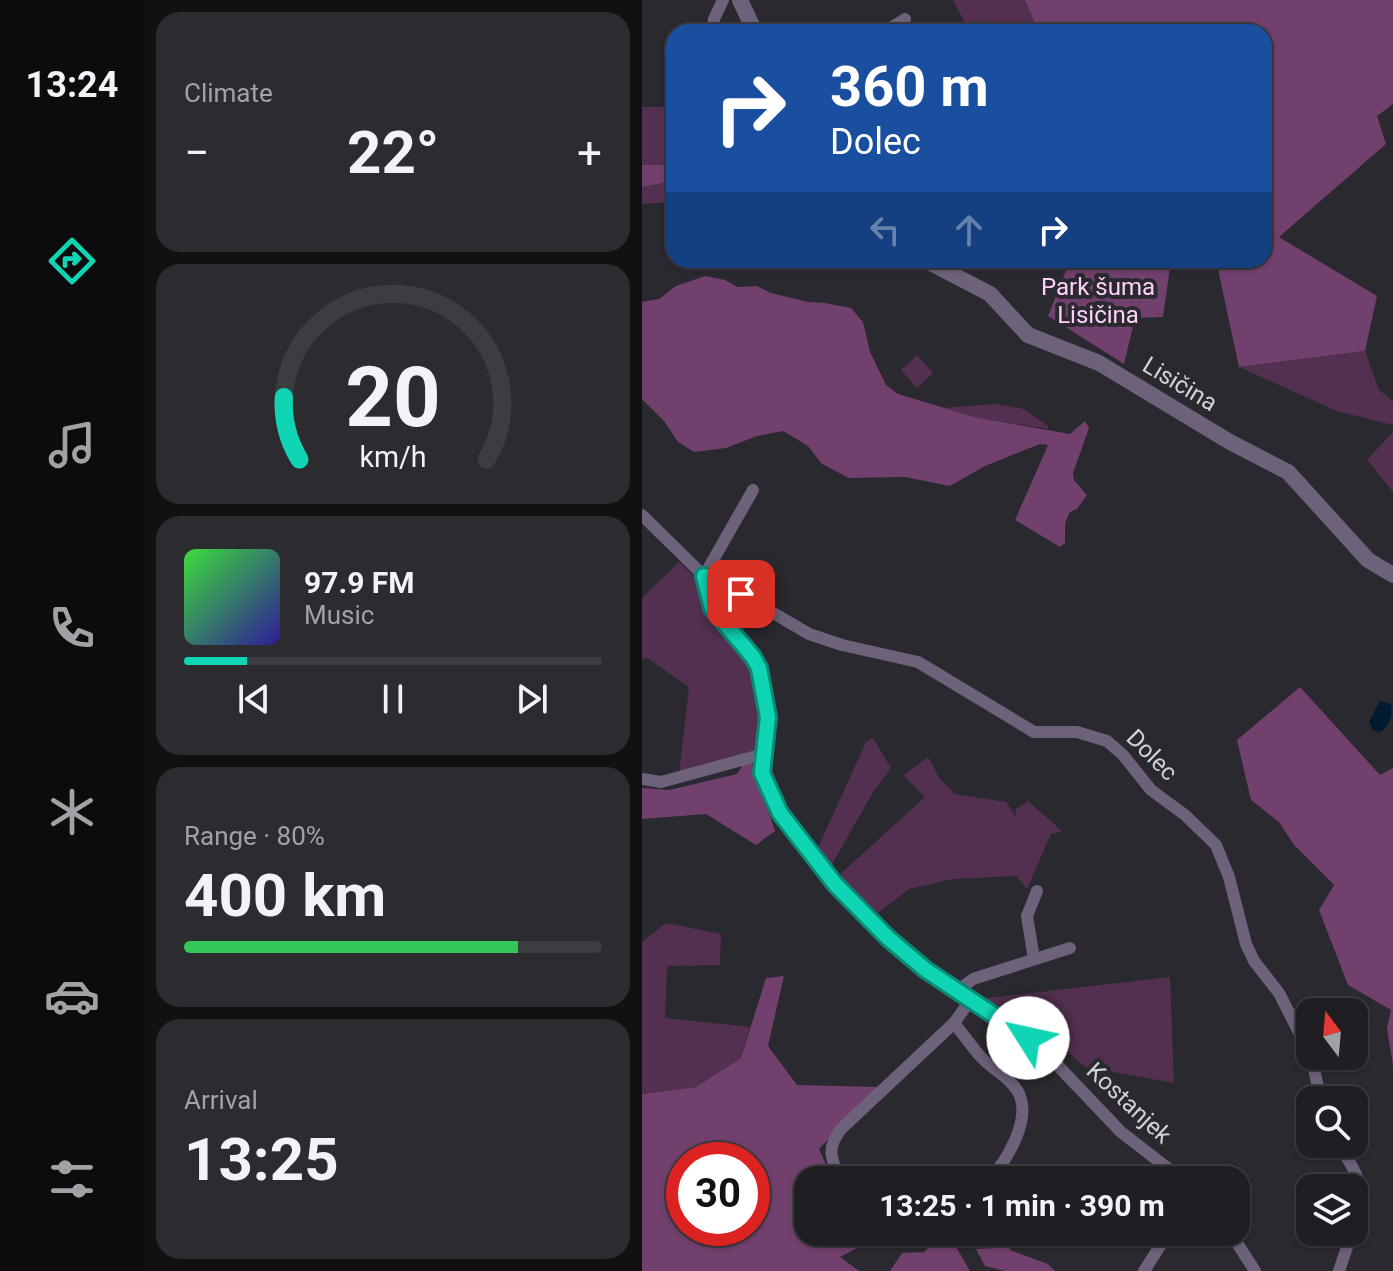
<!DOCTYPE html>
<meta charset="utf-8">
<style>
:root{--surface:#1f1f23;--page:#2c2c30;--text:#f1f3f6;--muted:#a1a2a6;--line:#3c3d41;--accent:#10d5b4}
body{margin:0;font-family:Roboto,sans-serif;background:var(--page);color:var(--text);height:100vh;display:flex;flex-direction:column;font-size:30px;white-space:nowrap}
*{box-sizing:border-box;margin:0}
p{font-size:26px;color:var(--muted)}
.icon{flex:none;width:44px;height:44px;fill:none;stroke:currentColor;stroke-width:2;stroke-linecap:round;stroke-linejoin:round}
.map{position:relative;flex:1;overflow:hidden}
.panel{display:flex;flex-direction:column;gap:12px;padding:12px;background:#111113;width:498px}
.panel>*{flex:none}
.banner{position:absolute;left:24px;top:24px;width:606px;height:244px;border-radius:24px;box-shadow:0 2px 6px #0004,0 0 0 2px var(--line);background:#1a4fa0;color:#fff;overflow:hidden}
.needle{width:52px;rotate:344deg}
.tools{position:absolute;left:654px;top:998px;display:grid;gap:16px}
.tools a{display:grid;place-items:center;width:72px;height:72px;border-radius:16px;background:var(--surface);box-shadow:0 2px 6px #0004,0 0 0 2px var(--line);font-size:40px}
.speed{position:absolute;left:24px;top:1142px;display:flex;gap:16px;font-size:40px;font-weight:700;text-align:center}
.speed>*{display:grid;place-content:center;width:104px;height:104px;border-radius:50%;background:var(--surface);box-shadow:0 2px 6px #0004,0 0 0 2px var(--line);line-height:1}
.speed .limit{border:12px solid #d22;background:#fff;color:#111}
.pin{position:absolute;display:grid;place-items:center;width:68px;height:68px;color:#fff;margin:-34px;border-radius:16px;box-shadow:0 4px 12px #0006}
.me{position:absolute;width:88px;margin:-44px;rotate:305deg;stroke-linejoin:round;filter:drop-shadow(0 0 6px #0008)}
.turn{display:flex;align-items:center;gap:28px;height:168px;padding:0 32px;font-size:36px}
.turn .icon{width:104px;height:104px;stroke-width:2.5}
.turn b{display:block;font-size:56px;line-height:68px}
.lanes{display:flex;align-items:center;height:76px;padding:0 32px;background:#0003;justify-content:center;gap:40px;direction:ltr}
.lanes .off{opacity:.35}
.big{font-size:60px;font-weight:700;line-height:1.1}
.panel .tile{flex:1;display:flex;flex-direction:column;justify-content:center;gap:12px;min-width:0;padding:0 28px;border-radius:24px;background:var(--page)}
.panel .dial{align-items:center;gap:0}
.dial svg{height:208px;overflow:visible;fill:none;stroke:var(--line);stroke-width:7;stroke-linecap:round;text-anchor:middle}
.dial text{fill:var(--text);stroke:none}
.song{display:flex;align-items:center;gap:24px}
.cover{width:96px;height:96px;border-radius:12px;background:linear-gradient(135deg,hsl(120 70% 55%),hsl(250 70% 35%))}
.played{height:8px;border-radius:4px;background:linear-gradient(90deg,var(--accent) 15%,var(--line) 15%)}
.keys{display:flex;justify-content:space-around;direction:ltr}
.heat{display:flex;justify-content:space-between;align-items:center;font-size:44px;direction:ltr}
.charge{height:12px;border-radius:6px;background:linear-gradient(90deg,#34c759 80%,var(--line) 0)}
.trip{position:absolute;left:152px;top:1166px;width:456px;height:80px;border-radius:24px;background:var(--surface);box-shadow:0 2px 6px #0004,0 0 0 2px var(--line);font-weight:700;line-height:80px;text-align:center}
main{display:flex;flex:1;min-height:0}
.dock{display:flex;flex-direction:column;width:144px;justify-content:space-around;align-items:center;background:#0c0c0e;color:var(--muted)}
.dock .icon{width:56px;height:56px}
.dock .active{color:var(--accent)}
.dock b{font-size:36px;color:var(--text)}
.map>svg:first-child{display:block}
.green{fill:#53304f}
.forest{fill:#72406c;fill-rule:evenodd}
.water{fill:#001a30}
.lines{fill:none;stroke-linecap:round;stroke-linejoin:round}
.minor{stroke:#6e617a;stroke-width:12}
.tertiary{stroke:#6e617a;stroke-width:16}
.route-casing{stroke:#0a8a75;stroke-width:20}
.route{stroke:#10d5b4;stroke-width:14}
.labels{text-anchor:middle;stroke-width:8;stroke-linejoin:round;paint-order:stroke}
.park-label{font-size:24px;fill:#ffd0f7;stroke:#29292f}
.street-label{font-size:24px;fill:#d2d2d6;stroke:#29292f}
</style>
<main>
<nav class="dock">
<b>13:24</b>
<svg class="icon active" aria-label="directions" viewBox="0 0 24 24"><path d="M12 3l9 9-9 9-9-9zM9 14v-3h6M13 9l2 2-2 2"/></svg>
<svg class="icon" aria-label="music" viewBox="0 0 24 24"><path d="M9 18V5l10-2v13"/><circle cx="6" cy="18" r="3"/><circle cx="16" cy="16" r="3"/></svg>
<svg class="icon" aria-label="phone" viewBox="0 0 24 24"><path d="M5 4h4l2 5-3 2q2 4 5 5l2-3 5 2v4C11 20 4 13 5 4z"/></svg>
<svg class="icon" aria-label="climate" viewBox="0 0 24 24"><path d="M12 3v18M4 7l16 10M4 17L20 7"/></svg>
<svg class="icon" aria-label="car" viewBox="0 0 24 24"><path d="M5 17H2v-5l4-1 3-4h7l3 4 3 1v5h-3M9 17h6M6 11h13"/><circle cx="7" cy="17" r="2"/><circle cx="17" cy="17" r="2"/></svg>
<svg class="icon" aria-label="filters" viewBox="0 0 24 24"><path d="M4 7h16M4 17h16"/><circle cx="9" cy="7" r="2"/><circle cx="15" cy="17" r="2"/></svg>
</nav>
<section class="panel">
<div class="tile"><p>Climate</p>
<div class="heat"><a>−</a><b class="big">22°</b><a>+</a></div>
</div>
<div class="tile dial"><svg viewBox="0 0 100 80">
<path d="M14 69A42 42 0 1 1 86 69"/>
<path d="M14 69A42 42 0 0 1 8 45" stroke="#10d5b4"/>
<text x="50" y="56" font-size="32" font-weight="700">20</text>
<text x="50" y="72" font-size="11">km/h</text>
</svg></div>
<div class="tile">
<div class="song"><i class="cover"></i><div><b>97.9 FM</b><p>Music</p></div></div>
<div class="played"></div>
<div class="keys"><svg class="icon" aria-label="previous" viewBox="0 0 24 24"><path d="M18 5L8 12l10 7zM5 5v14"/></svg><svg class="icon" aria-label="pause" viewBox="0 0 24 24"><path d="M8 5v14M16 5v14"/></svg><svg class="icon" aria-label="next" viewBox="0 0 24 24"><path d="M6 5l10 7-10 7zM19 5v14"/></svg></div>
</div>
<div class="tile"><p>Range · 80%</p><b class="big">400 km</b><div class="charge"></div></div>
<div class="tile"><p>Arrival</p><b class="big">13:25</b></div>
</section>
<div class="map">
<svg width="751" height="1271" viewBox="0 0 751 1271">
<rect width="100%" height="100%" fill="#29292f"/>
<path class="green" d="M 311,0 L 383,0 L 397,32 L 328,32 Z
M 0,107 L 32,107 L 32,165 L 0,165 Z
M 32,181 L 32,202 L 0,204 L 0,187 Z
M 723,351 L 737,390 L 751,401 L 751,425 L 695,411 L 597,367 Z
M 275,355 L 291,373 L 275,388 L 259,370 Z
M 354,404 L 382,409 L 406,426 L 406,429 L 332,417 L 300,408 Z
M 751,432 L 751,492 L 725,460 Z
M 37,562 L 56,580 L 60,601 L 76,625 L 98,650 L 115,686 L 119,750 L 37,775 L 47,687 L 4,657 L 0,660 L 0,598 Z
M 231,738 L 249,768 L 230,794 L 189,866 L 174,852 L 224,742 Z
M 286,757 L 298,779 L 313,794 L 364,802 L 374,817 L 373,810 L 386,801 L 420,831 L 409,834 L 385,889 L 374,876 L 311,879 L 267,889 L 232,916 L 195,877 L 283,797 L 261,775 Z
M 24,923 L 79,934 L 78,965 L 25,966 L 23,1018 L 108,1027 L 99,1058 L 54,1087 L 0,1094 L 0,942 Z
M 528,977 L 532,1083 L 443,1067 L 409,1037 L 366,1013 L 361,1015 L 344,1002 L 345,998 Z"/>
<path class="forest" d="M 383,0 L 751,0 L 751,104 L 735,116 L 744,144 L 637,237 L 735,296 L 723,351 L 597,367 L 574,260 L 622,260 L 622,32 L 397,32 Z
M 0,165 L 32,165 L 32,181 L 0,187 Z
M 428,260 L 529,260 L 521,317 L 493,318 L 482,364 L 406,316 Z
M 63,276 L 83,280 L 96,287 L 115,286 L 129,293 L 166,302 L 183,303 L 209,308 L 221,322 L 228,352 L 244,385 L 256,394 L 332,417 L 428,434 L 443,421 L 447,428 L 431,473 L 432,480 L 445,495 L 435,509 L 428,512 L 423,523 L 423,543 L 418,547 L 373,520 L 406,445 L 398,444 L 343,466 L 308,486 L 263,477 L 207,478 L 180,464 L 166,446 L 141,431 L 115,436 L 84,448 L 52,452 L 36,442 L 22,421 L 0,399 L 0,302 L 17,299 L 34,286 Z
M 658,687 L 738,775 L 751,768 L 751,1066 L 745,1028 L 749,1010 L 706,985 L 677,910 L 692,885 L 652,845 L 637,822 L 609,800 L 595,740 Z
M 107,755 L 133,831 L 114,845 L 64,814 L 0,819 L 0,788 L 27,790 L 95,774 Z
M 142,976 L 126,1046 L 155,1085 L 237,1087 L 177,1149 L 191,1180 L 166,1180 L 166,1232 L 231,1232 L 236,1237 L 198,1257 L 217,1271 L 0,1271 L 0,1094 L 54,1087 L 99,1058 L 124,978 ZM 42,1160 L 110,1160 L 110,1228 L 42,1228 Z
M 290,1232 L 310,1232 L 310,1240 L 328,1271 L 248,1271 L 260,1253 L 282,1252 L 294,1240 Z
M 362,1232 L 368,1232 L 368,1250 L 406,1264 L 413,1271 L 363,1271 L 343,1266 L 334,1249 L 353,1248 Z"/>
<path class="water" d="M 738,701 L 749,704 C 751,715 748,726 738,732 L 731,730 L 727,722 Z"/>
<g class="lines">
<path class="minor" d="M 71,32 L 72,19 L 81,0
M 242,32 L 263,19
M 111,490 L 62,576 L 70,608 L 111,657 L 117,668 L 126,717 L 120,773 L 129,795 L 138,813 L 193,884 L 246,938 L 284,970 L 330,998 L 398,1047 L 479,1132 L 541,1180
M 0,515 L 62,576 L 99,594 L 167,634 L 200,645 L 276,662 L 392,732 L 435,732 L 465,741 L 481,755 L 509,790 L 543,815 L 574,845 L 587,877 L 604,944 L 612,961 L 637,993 L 668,1054
M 0,779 L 19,782 L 122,754
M 392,959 L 385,916 L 395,891
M 315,991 L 331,979 L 428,948
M 312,1023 C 321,1034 329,1046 339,1057 C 351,1070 372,1080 378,1096 C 388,1122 364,1163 346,1180
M 669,1056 L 679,1100
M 696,1144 C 717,1176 725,1188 712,1226
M 198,1180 C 189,1158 184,1149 199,1129 L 312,1023 L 330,998
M 588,1232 L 613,1271
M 502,1271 L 527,1232
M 697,1271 L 710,1232"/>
<path class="tertiary" d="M 98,0 L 113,32
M 283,260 L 348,294 L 386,335 L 457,363 L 588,442 L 646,472 L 726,560 L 751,575"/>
</g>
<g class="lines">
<g class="route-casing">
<path id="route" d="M 99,594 L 62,576 L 70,608 L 111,657 L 117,668 L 126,717 L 120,773 L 138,813 L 193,884 L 246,938 L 284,970 L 386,1038"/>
</g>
<use href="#route" class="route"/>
</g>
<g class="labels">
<g class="park-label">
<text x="456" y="295">Park šuma<tspan x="456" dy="28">Lisičina</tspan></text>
</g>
<g class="street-label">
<text transform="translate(538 384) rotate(31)" y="8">Lisičina</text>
<text transform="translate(510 755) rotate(45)" y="8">Dolec</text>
<text transform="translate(487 1103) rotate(43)" y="8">Kostanjek</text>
</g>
</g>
</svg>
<div class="tools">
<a><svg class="needle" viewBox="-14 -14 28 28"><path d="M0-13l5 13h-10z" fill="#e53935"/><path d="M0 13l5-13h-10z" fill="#a1a2a6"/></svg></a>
<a><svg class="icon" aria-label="search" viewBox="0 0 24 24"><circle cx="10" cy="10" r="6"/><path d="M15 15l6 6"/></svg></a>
<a><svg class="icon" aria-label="layers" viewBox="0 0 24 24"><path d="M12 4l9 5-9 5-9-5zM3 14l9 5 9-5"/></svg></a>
</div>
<div class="speed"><div class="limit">30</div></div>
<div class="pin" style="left:99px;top:594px;background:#d93025"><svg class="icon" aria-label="arrive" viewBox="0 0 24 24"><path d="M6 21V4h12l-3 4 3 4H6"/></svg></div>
<svg class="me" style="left:386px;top:1038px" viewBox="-20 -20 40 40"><circle r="19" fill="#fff"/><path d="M0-13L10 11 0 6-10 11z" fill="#10d5b4"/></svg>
<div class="trip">13:25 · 1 min · 390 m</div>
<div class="banner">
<div class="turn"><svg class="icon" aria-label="right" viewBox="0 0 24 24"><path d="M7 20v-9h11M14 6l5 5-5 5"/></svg><div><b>360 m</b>Dolec</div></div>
<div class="lanes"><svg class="icon off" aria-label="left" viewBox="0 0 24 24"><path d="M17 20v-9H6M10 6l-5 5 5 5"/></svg><svg class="icon off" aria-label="ahead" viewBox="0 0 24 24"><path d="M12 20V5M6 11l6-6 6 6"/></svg><svg class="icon" aria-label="right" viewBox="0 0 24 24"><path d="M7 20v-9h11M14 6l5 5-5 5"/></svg></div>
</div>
</div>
</main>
